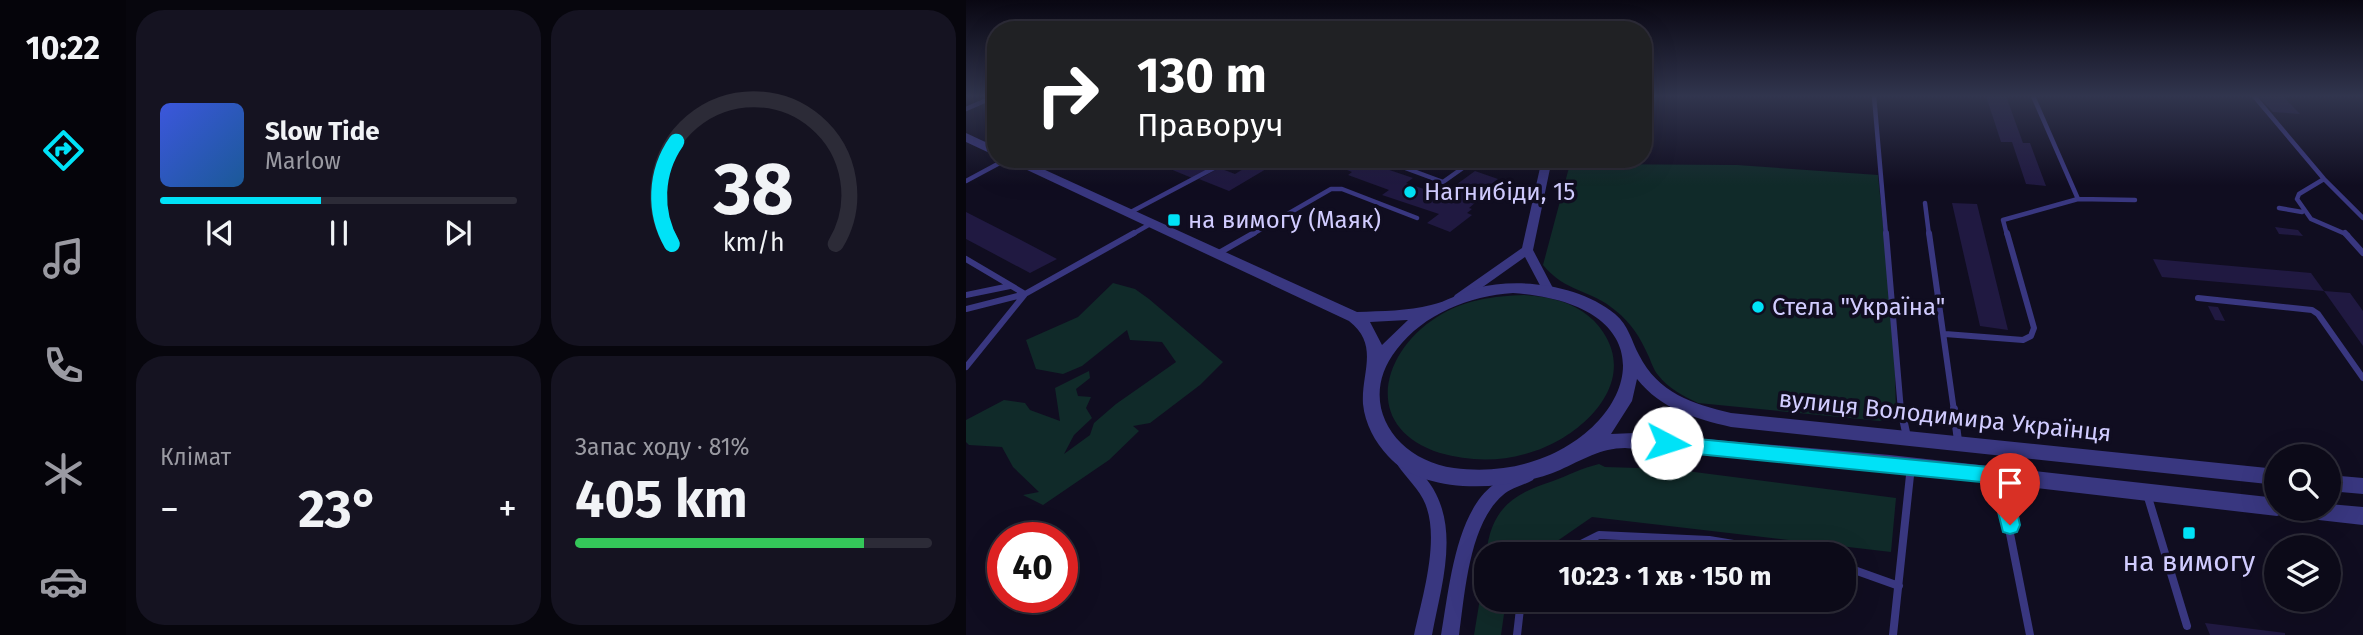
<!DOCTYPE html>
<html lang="uk">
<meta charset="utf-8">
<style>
:root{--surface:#0c0a18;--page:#151321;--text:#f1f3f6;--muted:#9a9aa2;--line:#2c2b37;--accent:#00e2f7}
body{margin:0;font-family:"Fira Sans",sans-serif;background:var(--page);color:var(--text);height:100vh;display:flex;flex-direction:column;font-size:26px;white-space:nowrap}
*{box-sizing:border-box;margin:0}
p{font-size:23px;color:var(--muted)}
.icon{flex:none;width:38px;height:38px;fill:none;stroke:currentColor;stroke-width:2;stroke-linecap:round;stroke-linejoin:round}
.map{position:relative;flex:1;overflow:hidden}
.sheet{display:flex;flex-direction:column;gap:10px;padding:10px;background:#07060d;width:840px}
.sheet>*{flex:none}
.banner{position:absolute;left:21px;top:21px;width:665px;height:147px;border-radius:28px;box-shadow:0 7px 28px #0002,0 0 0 2px var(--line);background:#202124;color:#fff;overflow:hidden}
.fabs{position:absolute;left:1298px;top:444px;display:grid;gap:14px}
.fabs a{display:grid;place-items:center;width:77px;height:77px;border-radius:50%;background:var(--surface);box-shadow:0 7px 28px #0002,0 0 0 2px var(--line);font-size:35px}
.speed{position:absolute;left:21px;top:522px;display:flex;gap:14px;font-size:35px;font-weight:700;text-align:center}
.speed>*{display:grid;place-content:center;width:91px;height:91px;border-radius:50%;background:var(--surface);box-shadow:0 7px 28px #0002,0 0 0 2px var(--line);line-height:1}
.speed .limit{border:10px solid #d22;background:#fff;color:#111}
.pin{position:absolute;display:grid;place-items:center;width:60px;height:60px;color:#fff;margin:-72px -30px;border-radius:50% 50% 50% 0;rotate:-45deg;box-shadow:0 0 7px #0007}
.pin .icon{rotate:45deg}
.me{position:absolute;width:77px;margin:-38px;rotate:95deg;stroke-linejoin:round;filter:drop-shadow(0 0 5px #0008)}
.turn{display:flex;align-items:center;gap:24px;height:147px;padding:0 35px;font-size:32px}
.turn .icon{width:91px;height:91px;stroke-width:2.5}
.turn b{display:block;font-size:49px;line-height:60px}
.big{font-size:52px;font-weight:700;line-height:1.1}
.sheet .tile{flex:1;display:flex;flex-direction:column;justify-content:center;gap:10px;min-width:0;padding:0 24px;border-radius:28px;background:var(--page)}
.sheet .dial{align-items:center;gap:0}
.dial svg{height:182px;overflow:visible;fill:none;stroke:var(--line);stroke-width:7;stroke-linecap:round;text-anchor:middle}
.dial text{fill:var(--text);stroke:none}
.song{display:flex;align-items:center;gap:21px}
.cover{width:84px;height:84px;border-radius:10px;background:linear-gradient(135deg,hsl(230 70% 55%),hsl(210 70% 35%))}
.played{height:7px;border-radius:4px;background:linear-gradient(90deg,var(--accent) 45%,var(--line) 45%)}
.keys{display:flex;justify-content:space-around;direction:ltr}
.heat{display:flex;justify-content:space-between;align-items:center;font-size:38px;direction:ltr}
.charge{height:10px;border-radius:5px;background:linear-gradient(90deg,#34c759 81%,var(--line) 0)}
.sheet .tiles{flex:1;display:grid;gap:10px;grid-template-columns:repeat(2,1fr)}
.trip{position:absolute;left:508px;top:542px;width:382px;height:70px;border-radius:28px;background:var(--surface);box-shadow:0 7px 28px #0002,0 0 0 2px var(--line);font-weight:700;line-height:70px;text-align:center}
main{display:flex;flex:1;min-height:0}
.menu{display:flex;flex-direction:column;width:126px;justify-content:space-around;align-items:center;background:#05040a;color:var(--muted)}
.menu .icon{width:49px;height:49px}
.menu .on{color:var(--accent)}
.menu b{font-size:32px;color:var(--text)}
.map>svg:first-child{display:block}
.green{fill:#102a29}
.building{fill:#201941}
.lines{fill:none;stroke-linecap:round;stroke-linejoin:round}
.service-far2{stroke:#393780;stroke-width:4.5}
.service-far1{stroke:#393780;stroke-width:6}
.service{stroke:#393780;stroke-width:8}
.minor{fill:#393780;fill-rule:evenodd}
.tertiary{fill:#393780;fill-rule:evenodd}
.route{fill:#00e2f7;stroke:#0093a1;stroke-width:2}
.poi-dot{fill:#00e2f7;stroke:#100d20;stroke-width:2.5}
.labels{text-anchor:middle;stroke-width:7;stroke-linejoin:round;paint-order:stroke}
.poi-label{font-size:24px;fill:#d1ccff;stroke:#100d20;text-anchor:start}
.street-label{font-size:24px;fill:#d1ccff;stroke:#100d20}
.near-poi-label{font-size:28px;fill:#d1ccff;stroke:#100d20}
</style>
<main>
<nav class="menu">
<b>10:22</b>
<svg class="icon on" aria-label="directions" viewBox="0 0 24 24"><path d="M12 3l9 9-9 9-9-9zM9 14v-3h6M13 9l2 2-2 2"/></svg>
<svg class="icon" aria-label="music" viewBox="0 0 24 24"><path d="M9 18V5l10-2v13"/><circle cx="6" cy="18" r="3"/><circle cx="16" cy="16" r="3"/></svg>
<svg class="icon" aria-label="phone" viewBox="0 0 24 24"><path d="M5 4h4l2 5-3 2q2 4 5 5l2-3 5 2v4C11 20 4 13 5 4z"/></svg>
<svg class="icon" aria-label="climate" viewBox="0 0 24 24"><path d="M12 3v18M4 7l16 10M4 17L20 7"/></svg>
<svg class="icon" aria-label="car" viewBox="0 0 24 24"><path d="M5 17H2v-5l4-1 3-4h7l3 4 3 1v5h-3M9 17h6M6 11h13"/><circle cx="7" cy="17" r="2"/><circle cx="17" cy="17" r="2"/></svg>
</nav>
<section class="sheet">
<div class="tiles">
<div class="tile">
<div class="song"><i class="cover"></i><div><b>Slow Tide</b><p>Marlow</p></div></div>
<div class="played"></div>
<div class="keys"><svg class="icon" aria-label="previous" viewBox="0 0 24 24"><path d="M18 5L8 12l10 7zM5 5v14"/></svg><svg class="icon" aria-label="pause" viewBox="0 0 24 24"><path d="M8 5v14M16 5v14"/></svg><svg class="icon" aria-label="next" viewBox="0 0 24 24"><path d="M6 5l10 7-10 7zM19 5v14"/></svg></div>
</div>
<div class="tile dial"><svg viewBox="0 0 100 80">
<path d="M14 69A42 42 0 1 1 86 69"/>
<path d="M14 69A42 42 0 0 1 16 24" stroke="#00e2f7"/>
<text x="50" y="56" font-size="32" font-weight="700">38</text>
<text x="50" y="72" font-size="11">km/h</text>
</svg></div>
<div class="tile"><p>Клімат</p>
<div class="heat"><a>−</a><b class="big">23°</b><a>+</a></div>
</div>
<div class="tile"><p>Запас ходу · 81%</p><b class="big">405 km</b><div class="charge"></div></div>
</div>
</section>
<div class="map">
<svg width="1397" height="635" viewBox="0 0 1397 635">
<rect width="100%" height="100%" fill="#100d20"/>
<path class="green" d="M 605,160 L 620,164 L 771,165 L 912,175 L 928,335 L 930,414 L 914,421 L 732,403 C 717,396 702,388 692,375 C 687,369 685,361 682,355 C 674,337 665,323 650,311 C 625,289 600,293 577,265 Z
M 147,283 L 169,289 L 183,299 L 257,362 L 234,385 L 184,423 L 167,426 L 173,431 L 143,460 L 77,505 L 57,495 L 73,492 L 47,467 L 36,447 L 3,445 L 0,442 L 0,420 L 38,400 L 59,403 L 64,410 L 94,421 L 89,388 L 123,371 L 124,378 L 110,389 L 112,396 L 125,397 L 120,408 L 126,418 L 108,435 L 98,454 L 124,435 L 128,423 L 150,404 L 210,362 L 196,342 L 164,340 L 161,330 L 116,366 L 97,374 L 70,369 L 60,340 L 112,317 Z
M 558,295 C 569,296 580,297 590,300 C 608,304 627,316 637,332 C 674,387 609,442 559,454 C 531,462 502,461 474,453 C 396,428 414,353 471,317 C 497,300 528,296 558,295 Z
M 633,464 L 639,467 L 705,469 L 930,498 L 925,552 L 626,517 L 571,555 L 520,555 C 525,509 546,494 587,481 C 603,475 616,468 633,464 Z
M 520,562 L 520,600 L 540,600 L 535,635 L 508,635 Z"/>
<path class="building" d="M 1020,96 L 1040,96 L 1057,143 L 1064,143 L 1080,186 L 1060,184 L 1046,142 L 1035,142 Z
M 1292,96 L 1318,97 L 1334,114 L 1307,112 Z
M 180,159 L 225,159 L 246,167 L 226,178 Z
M 294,159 L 317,159 L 263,191 L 233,179 L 253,168 L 269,174 Z
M 354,159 L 406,159 L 400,162 L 447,178 L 440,183 L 476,195 L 509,171 L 532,179 L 504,200 L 510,202 L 503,208 L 506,209 L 501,213 L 506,215 L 484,232 L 461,223 L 473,214 L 416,195 L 423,190 L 382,175 L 386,172 Z
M 986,203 L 1011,204 L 1042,330 L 1014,326 Z
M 0,212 L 53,239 L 91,259 L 64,273 L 0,239 Z
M 1309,227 L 1332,230 L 1337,236 L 1313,234 Z
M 1187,259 L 1345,273 L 1358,291 L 1196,277 Z
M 1358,291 L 1384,293 L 1397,311 L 1397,346 Z
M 1242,306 L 1252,307 L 1259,321 L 1249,320 Z
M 1239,623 L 1319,633 L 1319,635 L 1244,635 Z"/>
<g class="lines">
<path class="service-far2" d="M 908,96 L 920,235
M 1288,96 L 1358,179 L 1397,218
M 0,109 L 30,96
M 17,145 L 30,139
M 415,159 L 477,182 L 501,165 L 519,159
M 1358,179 L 1333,194 L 1331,199 L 1345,219 L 1382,235
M 0,181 L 41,159
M 1112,199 L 1169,200
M 959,203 L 963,235
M 1313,208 L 1336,212
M 163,213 L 265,159
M 165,235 L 186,223
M 285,235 L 365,189 L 376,189 L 451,218
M 1041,235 L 1037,220 L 1112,199 L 1067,96"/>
<path class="service-far1" d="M 920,233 L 935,411
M 963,233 L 988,411
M 1379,233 L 1397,253
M 251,254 L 288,233
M 0,259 L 59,294 L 0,367
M 0,295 L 44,286
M 1232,298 L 1346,310 L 1352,314 L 1397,378
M 0,309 L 59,294 L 168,233
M 979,334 L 1057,340 L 1065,336 L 1068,328 L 1041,233"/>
<path class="service" d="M 935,409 L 941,437
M 988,409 L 992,441
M 1033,478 L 1064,635
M 1181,494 L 1221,626
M 593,555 L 633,535 L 743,540 L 835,555
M 877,566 L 933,586
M 551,635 L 555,600
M 927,635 L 945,466"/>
<path class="minor" d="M 576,159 L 586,159 L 567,250 L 588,290 L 582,294 L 578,293 L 559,257 L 497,301 L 489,301 L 487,298 L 489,295 L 556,248 Z
M 435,453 L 440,455 C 450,468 463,479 470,494 C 492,537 474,591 466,635 L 448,635 C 456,597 476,535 457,499 C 449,484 436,474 428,459 L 430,455 Z
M 562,470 L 567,472 L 569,476 L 567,480 C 558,485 545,488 537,495 C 503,524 499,593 493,635 L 475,635 C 483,591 489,514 527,485 C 537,478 551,474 562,470 Z"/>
<path class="tertiary" d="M 0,133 L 30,147 L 30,156 L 0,142 Z
M 38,159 L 55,159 L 391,312 C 416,311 442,311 465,305 C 480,302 495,292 510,288 C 554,277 614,285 649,314 C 663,326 665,340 673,355 C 692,393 727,404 765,413 L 1311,469 L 1311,485 L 765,427 C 728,418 696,410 671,379 L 666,401 L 645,434 L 669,433 L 924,455 L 1311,498 L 1311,509 L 1320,509 L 1318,513 L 1311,516 L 924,471 L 659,448 C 635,448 616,460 594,470 C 548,490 460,498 422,456 C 409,442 399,424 397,404 C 395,373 414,345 383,321 ZM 547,293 C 745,307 645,489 488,468 C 429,460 389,402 431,349 C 458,314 503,296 547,293 ZM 442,320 L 416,345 L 404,322 L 441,320 Z
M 1363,475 L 1397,478 L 1397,494 L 1363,491 Z
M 1363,504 L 1397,507 L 1397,525 L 1335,518 L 1328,515 L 1325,509 L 1363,509 Z"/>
</g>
<linearGradient id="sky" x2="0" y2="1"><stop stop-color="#090712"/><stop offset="0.52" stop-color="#31354e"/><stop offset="1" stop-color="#31354e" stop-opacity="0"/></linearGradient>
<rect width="1397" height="185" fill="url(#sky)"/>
<path class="route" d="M 701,436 L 1033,468 L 1040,470 L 1043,476 L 1054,525 L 1051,532 L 1044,534 L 1037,532 L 1025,483 L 701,451 L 695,449 L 692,443 L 695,438 Z"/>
<g class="poi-dot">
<circle cx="444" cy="192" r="7"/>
<rect x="201" y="213" width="14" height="14" rx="3.5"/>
<circle cx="792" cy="307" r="7"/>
<rect x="1216" y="526" width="14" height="14" rx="3.5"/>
</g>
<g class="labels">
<g class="poi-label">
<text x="458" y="200">Нагнибіди, 15</text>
<text x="222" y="228">на вимогу (Маяк)</text>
<text x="806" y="315">Стела "Україна"</text>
</g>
<g class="street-label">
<text transform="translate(979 416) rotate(6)" y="8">вулиця Володимира Українця</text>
</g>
<g class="near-poi-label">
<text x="1223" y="571">на вимогу</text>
</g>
</g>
</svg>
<div class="fabs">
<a><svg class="icon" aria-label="search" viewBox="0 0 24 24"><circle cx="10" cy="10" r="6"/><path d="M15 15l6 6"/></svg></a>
<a><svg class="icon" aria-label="layers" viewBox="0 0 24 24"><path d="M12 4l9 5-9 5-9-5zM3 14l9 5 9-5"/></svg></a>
</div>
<div class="speed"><div class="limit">40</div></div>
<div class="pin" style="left:1044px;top:525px;background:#d93025"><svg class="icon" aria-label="arrive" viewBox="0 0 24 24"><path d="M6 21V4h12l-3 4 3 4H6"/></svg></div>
<svg class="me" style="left:701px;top:443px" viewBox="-20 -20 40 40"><circle r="19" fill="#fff"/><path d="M0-13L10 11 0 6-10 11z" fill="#00e2f7"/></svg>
<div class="trip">10:23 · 1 хв · 150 m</div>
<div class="banner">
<div class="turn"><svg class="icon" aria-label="right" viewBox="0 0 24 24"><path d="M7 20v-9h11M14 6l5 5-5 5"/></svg><div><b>130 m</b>Праворуч</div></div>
</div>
</div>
</main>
